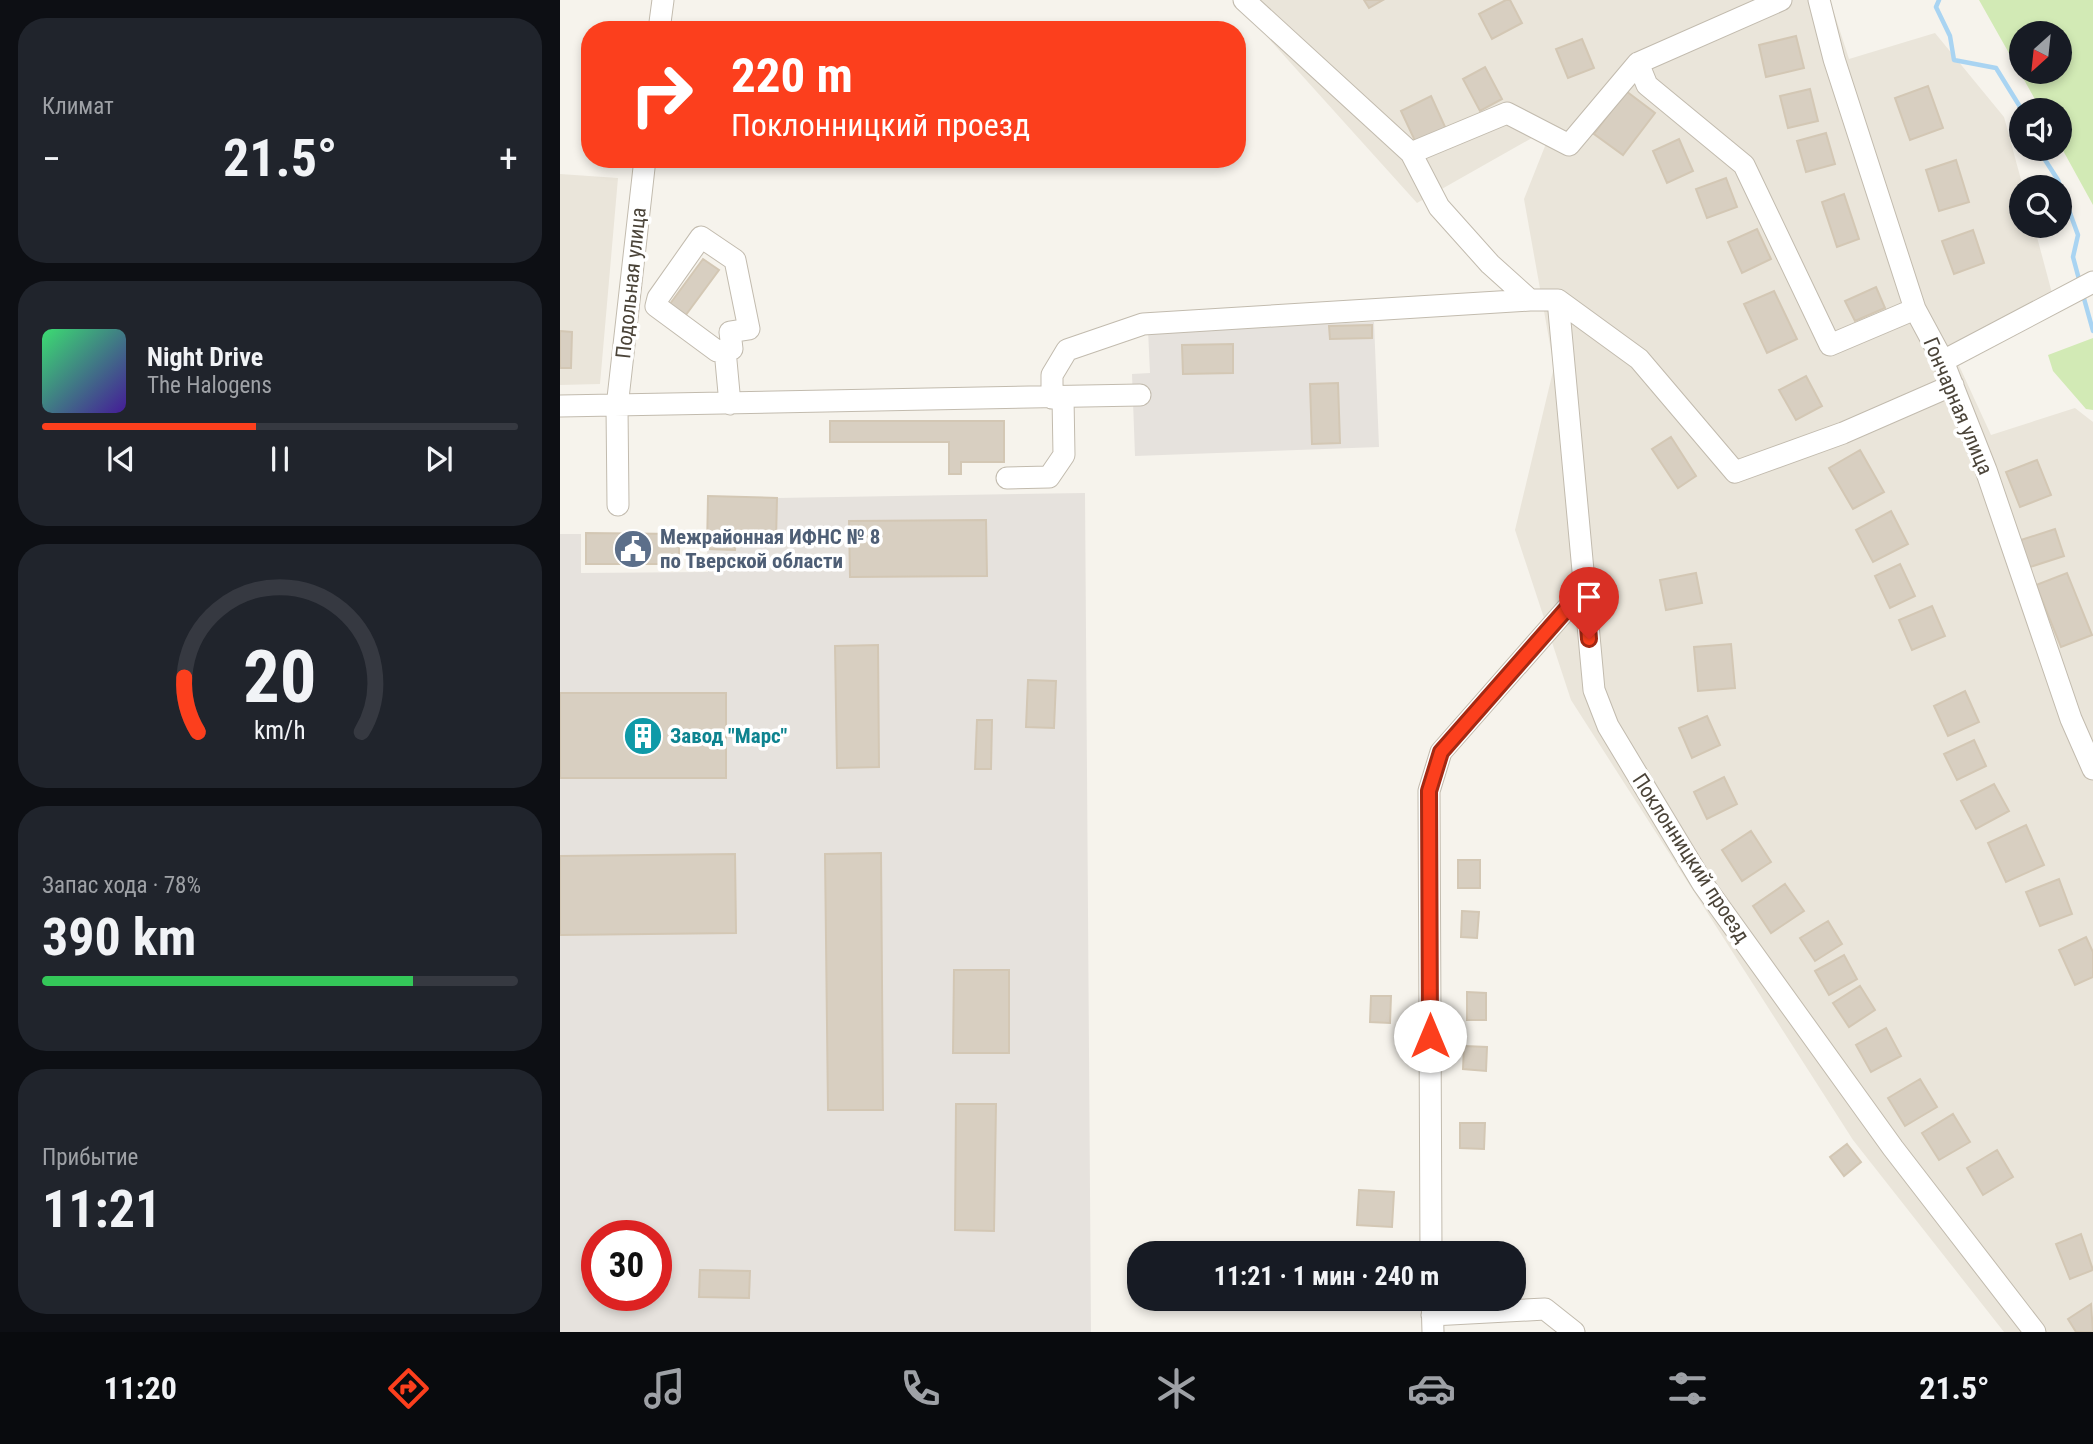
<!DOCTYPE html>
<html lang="ru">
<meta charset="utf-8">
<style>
:root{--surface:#171b24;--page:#20242c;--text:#f1f3f6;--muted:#9ea1a6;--line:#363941;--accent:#fc3f1d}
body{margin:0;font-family:"Roboto Condensed",sans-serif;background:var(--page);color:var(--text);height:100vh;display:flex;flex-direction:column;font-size:26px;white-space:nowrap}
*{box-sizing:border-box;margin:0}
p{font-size:23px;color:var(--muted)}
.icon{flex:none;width:38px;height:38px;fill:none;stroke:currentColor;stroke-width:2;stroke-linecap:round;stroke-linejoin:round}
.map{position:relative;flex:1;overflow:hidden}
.sheet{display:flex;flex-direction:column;gap:18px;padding:18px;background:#0d0f14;width:560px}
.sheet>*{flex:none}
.guide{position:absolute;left:21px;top:21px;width:665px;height:147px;border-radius:28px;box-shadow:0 4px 10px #0003;background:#fc3f1d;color:#fff;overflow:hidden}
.needle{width:46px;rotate:207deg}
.buttons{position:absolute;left:1449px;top:21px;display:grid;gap:14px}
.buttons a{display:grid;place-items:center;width:63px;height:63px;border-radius:50%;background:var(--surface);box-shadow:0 4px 10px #0003;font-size:35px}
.speed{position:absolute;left:21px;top:1220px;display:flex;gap:14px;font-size:35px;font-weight:700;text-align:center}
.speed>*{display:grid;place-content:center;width:91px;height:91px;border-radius:50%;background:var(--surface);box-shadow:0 4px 10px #0003;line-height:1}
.speed .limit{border:10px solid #d22;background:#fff;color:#111}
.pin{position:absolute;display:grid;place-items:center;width:60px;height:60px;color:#fff;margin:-72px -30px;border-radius:50% 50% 50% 0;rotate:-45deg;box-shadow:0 0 7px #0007}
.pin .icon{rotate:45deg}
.me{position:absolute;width:77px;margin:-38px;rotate:0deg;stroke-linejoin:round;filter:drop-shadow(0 0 5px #0008)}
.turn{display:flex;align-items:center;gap:24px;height:147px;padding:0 35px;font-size:32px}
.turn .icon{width:91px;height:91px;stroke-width:2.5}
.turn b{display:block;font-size:49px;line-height:60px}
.big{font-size:52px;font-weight:700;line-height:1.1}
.sheet .tile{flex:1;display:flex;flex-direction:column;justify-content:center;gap:10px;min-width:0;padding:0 24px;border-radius:28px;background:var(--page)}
.sheet .dial{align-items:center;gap:0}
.dial svg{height:182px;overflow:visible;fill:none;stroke:var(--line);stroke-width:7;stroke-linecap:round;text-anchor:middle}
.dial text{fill:var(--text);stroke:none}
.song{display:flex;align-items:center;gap:21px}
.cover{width:84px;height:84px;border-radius:10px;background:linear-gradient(135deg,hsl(140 70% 55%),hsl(260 70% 35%))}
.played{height:7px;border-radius:4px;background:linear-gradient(90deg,var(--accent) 45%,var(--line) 45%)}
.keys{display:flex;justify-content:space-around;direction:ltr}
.heat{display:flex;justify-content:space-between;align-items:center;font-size:38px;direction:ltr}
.charge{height:10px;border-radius:5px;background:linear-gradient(90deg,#34c759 78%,var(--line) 0)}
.trip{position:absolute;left:567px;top:1241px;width:399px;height:70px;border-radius:28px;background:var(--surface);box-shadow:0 4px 10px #0003;font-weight:700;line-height:70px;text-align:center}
.dock{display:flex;height:112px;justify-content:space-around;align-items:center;background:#090b0e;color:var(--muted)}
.dock .icon{width:49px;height:49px}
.dock .current{color:var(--accent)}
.dock b{font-size:32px;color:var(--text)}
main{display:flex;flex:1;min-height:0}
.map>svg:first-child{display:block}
.residential{fill:#eae5da}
.industrial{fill:#e6e2dd;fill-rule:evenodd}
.green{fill:#d2eab5;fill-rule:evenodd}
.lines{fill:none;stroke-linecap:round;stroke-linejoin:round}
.stream{stroke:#a9d4f2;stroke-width:4.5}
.building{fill:#d8cfc1;stroke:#d3c7b4;stroke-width:2}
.minor-casing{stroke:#c2bbae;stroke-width:23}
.minor{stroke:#fff;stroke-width:21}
.route-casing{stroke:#a42913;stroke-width:18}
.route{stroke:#fc3f1d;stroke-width:12}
.labels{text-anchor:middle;stroke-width:7;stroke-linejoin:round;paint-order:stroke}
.street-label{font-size:21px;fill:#4b4439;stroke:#fff}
.service-label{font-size:21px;font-weight:bold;fill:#4e5e75;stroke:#fff;text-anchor:start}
.culture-label{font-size:21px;font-weight:bold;fill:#0d838f;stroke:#fff;text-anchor:start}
</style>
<main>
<section class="sheet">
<div class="tile"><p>Климат</p>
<div class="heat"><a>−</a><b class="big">21.5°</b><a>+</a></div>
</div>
<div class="tile">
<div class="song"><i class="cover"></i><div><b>Night Drive</b><p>The Halogens</p></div></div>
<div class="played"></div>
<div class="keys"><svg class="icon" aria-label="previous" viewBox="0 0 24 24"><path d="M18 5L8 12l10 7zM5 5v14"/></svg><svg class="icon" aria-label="pause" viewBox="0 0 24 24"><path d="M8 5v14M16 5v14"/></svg><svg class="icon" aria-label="next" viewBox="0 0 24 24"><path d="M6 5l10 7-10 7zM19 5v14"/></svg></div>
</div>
<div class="tile dial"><svg viewBox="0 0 100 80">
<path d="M14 69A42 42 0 1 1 86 69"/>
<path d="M14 69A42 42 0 0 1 8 45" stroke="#fc3f1d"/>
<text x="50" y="56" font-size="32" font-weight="700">20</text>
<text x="50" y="72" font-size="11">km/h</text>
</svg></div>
<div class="tile"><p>Запас хода · 78%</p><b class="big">390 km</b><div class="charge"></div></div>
<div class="tile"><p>Прибытие</p><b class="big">11:21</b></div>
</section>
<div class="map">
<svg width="1533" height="1332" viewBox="0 0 1533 1332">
<rect width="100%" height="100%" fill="#f6f3ec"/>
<path class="residential" d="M 674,0 L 1270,0 L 1289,59 L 1375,33 L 1444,117 L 1463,187 L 1461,226 L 1474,226 L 1492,293 L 1390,346 L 1431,435 L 1515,408 L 1533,422 L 1533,1332 L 1444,1332 L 1293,1140 L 1011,700 L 955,530 L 994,367 L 964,199 L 993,126 L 857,203 Z
M 0,174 L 58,178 L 40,384 L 0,385 Z"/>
<path class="industrial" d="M 814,322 L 819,447 L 575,456 L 572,374 L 590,373 L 588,330 Z
M 525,493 L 531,1332 L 0,1332 L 0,534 L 21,534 L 21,573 L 148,572 L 147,549 L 217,498 ZM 37,1236 L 96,1236 L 96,1295 L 37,1295 Z"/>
<path class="green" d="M 1419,0 L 1533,0 L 1533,205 L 1500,145 L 1500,110 L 1481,110 ZM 1461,33 L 1500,33 L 1500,72 L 1461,72 Z
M 1533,338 L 1533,410 L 1526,409 L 1493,371 L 1488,355 Z"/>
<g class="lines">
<path class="stream" d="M 1379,0 L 1376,7 L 1390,36 L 1394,60 L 1436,68 L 1462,110
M 1478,149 L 1498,180 L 1518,235 L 1513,257 L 1520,283
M 1523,295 L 1533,331"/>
</g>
<path class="building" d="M 804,0 L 823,0 L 809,8 Z
M 946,0 L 950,0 L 962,23 L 932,39 L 919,14 Z
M 1236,36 L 1244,68 L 1206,77 L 1199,45 Z
M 1022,39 L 1034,68 L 1008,78 L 996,49 Z
M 925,67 L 942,99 L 920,111 L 903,79 Z
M 1368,86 L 1383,128 L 1350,140 L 1335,98 Z
M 1250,89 L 1258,121 L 1228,128 L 1220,96 Z
M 1066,91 L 1095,113 L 1063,155 L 1034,134 Z
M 871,96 L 886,129 L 856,143 L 841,111 Z
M 1266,133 L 1275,164 L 1246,172 L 1237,141 Z
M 1119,139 L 1133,171 L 1107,183 L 1093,151 Z
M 1396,160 L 1409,202 L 1379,211 L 1366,170 Z
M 1166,178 L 1177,207 L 1147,218 L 1136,189 Z
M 1284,194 L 1299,239 L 1277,247 L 1262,202 Z
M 1197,229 L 1211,259 L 1182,273 L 1168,242 Z
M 1413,230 L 1424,263 L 1394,274 L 1382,241 Z
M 143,259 L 159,270 L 120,323 L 104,312 Z
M 1316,287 L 1325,308 L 1295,321 L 1285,301 Z
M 1214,291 L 1237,339 L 1207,353 L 1184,304 Z
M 812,325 L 812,338 L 770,339 L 769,326 Z
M 0,331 L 12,332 L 11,368 L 0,368 Z
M 673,344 L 673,373 L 623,374 L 622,345 Z
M 1246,376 L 1262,406 L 1236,420 L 1219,390 Z
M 778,383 L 780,443 L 752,444 L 750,384 Z
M 270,421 L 444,421 L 444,462 L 401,462 L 401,474 L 389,474 L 389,442 L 270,442 Z
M 1111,437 L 1136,476 L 1118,488 L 1092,449 Z
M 1300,450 L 1324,492 L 1293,509 L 1269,468 Z
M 1477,460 L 1491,495 L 1460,507 L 1446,472 Z
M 148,496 L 217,498 L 216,540 L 176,539 L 175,550 L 147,549 Z
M 1331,511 L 1348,544 L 1313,562 L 1296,530 Z
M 426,520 L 427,576 L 290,577 L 289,521 Z
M 1495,529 L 1504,556 L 1467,568 L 1458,541 Z
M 26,533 L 119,534 L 119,564 L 26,564 Z
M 1340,564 L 1355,596 L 1330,608 L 1315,576 Z
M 1136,573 L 1142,603 L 1106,610 L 1100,580 Z
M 1507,573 L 1532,635 L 1501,647 L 1476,585 Z
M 1372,606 L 1385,636 L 1352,650 L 1339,620 Z
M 1171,644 L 1175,688 L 1138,691 L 1134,647 Z
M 318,645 L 319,767 L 277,768 L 275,646 Z
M 468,680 L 496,681 L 494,728 L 466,727 Z
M 1405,691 L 1419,722 L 1388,736 L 1374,706 Z
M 0,693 L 166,693 L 166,778 L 0,778 Z
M 1147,716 L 1160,745 L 1132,758 L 1119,728 Z
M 417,720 L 432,720 L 431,769 L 415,769 Z
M 1414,740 L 1426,766 L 1397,780 L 1384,754 Z
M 1164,777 L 1177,804 L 1147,819 L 1134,792 Z
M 1434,784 L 1449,811 L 1416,829 L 1401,801 Z
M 1466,825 L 1484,865 L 1446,882 L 1428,843 Z
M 1191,831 L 1211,862 L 1182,881 L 1162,850 Z
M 321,853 L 323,1110 L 268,1110 L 265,854 Z
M 175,854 L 176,933 L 0,935 L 0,856 Z
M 898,860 L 920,860 L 920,888 L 898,888 Z
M 1499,879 L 1512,914 L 1480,926 L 1466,892 Z
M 1225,884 L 1244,911 L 1211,933 L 1193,906 Z
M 902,911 L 919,912 L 917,938 L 901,937 Z
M 1268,921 L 1282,944 L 1255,961 L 1240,938 Z
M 1526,937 L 1533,952 L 1533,977 L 1515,985 L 1499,950 Z
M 1284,955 L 1297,979 L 1269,995 L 1255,971 Z
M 394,970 L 449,970 L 449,1053 L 393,1053 Z
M 1300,986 L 1315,1010 L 1289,1027 L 1273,1003 Z
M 907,992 L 926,993 L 926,1020 L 907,1020 Z
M 811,996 L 831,996 L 830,1023 L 810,1022 Z
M 1326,1028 L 1341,1056 L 1311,1072 L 1296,1045 Z
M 904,1046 L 927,1047 L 926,1071 L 903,1069 Z
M 1360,1079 L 1377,1107 L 1345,1126 L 1328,1098 Z
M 396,1104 L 436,1104 L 434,1231 L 395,1230 Z
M 1393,1114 L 1410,1142 L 1379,1160 L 1362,1133 Z
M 900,1123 L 925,1123 L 924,1149 L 900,1148 Z
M 1287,1144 L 1301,1162 L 1284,1176 L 1270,1157 Z
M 1437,1150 L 1453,1177 L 1423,1195 L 1407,1168 Z
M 799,1190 L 834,1192 L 832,1227 L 797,1225 Z
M 1521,1234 L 1533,1270 L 1510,1279 L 1496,1244 Z
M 140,1270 L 190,1271 L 189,1298 L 139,1297 Z
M 1531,1304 L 1533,1332 L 1516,1332 L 1508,1319 Z"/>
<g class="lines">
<g class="minor-casing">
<path id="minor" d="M 684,0 L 851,153 L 879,207 L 930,264 L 970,300
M 1221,0 L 1078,63 L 1087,85 L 1184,165 L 1270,345 L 1355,309
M 1259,0 L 1274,59 L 1355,309 L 1383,361 L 1426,470 L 1511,719 L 1533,769
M 99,30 L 103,0
M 851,153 L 947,113 L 1009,145 L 1078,63
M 141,237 L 175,260 L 189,329 L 170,332 L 172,349 L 157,351 L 96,306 L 98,298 Z
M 998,300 L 1034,690 L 1048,726 L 1143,884 L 1333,1148 L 1475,1332
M 165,350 L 170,404
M 1383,361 L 1533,282
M 492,398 L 492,375 L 507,350 L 583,324 L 970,300 L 998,300 L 1079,359 L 1175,472 L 1283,433 L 1393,385
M 0,406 L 580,395
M 447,478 L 489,477 L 504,455 L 503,397
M 58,505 L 57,407 L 85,159
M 871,1253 L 869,791 L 881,752 L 1025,588
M 872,1298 L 873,1332
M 872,1315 L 985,1309 L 1014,1332"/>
</g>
<use href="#minor" class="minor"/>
</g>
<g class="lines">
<g class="route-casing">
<path id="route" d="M 870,1036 L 869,791 L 881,752 L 1025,588 L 1029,639"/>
</g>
<use href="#route" class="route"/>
</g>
<defs>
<g id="civic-disc" transform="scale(2.0125)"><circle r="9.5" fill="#5c6f8a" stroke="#fff"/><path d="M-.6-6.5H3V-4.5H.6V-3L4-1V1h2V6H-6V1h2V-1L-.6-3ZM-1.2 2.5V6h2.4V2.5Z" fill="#fff"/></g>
<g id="building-disc" transform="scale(2.0125)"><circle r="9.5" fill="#0f9aa8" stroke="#fff"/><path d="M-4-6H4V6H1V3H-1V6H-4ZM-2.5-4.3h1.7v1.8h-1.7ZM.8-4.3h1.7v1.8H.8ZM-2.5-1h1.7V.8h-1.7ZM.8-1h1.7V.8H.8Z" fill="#fff"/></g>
</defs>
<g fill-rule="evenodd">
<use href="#civic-disc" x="73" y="549"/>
<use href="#building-disc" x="83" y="736"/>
</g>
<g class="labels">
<g class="street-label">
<text transform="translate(71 283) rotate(-84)" y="7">Подольная улица</text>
<text transform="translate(1398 406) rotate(67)" y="7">Гончарная улица</text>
<text transform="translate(1131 858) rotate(57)" y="7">Поклонницкий проезд</text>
</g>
<g class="service-label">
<text x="100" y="544">Межрайонная ИФНС № 8<tspan x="100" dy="24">по Тверской области</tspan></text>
</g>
<g class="culture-label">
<text x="110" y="743">Завод "Марс"</text>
</g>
</g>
</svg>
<div class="buttons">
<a><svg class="needle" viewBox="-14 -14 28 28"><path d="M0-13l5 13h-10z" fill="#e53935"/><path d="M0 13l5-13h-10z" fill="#9ea1a6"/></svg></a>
<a><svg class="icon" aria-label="sound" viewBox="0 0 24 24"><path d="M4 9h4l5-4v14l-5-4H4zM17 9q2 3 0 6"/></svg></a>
<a><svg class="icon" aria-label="search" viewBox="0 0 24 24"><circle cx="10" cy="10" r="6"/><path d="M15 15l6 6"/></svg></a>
</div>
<div class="speed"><div class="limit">30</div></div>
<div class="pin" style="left:1029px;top:639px;background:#d93025"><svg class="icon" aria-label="arrive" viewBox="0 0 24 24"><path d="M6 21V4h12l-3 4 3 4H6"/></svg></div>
<svg class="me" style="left:870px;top:1036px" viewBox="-20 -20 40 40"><circle r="19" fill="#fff"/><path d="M0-13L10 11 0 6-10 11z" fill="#fc3f1d"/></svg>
<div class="trip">11:21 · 1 мин · 240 m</div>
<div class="guide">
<div class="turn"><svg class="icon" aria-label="right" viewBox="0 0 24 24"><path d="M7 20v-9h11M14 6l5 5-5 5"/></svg><div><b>220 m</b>Поклонницкий проезд</div></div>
</div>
</div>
</main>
<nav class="dock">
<b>11:20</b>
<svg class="icon current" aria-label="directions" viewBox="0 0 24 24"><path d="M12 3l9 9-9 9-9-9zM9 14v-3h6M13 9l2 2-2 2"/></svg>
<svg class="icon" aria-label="music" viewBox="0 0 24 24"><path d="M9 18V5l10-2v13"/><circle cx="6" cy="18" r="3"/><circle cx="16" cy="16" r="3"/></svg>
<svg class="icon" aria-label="phone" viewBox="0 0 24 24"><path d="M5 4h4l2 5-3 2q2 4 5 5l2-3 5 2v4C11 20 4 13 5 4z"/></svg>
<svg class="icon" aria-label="climate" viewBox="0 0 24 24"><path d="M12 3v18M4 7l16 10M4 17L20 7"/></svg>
<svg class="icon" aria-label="car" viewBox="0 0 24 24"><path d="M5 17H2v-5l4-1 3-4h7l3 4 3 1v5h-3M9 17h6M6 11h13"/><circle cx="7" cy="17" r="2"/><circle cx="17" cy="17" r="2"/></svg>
<svg class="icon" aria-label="filters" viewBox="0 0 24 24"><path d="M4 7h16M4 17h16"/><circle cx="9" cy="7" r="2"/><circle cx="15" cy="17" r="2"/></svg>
<b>21.5°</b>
</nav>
